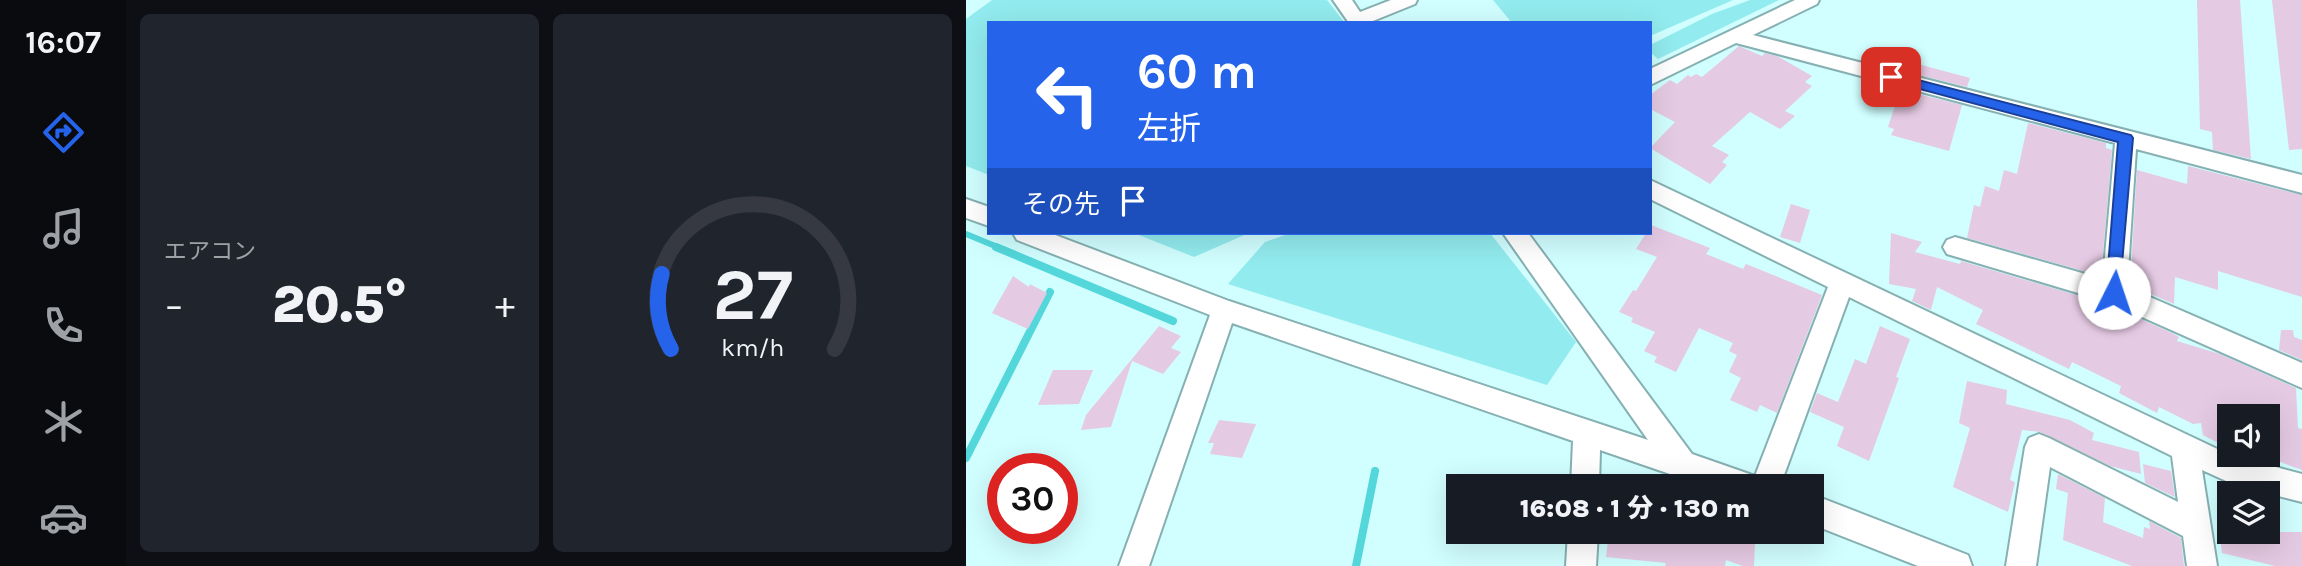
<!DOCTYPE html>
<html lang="ja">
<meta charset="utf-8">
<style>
:root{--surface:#171b24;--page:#20242c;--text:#f1f3f6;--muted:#9ea1a6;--line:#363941;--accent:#2563eb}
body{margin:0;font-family:Karla,"Noto Sans JP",sans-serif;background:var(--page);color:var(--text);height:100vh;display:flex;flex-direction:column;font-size:26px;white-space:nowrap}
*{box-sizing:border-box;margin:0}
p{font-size:23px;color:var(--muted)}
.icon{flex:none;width:38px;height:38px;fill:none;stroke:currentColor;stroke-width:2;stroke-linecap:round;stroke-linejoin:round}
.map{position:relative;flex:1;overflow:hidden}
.details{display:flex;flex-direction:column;gap:14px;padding:14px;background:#0d0f14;width:840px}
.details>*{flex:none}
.guide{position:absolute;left:21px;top:21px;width:665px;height:214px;border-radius:0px;box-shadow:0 7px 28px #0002;background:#2563eb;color:#fff;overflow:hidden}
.buttons{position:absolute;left:1251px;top:404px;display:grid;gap:14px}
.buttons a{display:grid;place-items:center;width:63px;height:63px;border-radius:0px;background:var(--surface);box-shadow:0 7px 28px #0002;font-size:35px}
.speed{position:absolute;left:21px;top:453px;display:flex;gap:14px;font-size:35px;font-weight:700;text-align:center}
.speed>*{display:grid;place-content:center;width:91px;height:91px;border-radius:50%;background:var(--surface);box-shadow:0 7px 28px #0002;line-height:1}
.speed .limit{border:10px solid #d22;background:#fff;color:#111}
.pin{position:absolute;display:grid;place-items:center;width:60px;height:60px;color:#fff;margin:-30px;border-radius:14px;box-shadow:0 4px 10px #0006}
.me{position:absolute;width:77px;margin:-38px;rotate:4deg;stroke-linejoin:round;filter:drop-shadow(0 0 5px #0008)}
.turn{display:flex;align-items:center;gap:24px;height:147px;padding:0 35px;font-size:32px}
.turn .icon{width:91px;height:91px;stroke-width:2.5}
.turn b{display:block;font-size:49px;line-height:60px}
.then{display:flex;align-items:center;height:66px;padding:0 35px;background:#0003;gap:14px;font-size:26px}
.big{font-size:52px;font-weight:800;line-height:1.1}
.details .card{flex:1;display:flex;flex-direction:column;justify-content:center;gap:10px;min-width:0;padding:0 24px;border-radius:10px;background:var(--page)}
.details .dial{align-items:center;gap:0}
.dial svg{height:182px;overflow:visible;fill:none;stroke:var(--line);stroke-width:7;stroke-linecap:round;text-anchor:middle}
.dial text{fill:var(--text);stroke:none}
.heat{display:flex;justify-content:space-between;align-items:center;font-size:38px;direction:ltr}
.details .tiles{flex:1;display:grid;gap:14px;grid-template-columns:repeat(2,1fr)}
.trip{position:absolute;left:480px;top:474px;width:378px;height:70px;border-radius:0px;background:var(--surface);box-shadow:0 7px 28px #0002;font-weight:800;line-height:70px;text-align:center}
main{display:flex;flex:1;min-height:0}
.tabs{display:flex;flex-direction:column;width:126px;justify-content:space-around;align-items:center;background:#090b0e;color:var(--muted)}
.tabs .icon{width:49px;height:49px}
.tabs .active{color:var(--accent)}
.tabs b{font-size:32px;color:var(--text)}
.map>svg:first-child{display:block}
.green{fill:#92ebee}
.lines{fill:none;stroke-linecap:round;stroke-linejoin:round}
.stream-far1{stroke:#53d7db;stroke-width:6}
.stream{stroke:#53d7db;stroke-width:8}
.building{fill:#e5cae3}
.minor-casing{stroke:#86b0b2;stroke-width:4}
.minor{fill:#fff;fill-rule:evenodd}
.route{fill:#2563eb;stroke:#184099;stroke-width:2}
</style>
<main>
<nav class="tabs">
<b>16:07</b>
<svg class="icon active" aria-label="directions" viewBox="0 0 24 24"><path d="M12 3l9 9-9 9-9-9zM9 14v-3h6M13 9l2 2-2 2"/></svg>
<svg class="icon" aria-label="music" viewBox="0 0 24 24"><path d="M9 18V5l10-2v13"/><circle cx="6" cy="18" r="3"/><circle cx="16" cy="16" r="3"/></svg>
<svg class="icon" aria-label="phone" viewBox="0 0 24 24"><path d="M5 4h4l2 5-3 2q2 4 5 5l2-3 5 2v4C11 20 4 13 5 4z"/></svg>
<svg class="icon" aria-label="climate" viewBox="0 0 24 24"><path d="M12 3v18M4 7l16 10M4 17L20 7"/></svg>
<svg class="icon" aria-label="car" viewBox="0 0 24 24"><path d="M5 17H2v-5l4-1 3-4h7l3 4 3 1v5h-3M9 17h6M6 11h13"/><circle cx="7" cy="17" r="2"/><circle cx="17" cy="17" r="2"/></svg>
</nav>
<section class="details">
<div class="tiles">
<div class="card"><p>エアコン</p>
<div class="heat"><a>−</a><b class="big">20.5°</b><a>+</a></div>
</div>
<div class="card dial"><svg viewBox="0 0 100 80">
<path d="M14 69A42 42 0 1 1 86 69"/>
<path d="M14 69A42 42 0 0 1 10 36" stroke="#2563eb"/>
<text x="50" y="56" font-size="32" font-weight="700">27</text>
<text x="50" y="72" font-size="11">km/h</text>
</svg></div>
</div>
</section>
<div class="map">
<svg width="1336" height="566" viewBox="0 0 1336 566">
<rect width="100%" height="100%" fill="#d1feff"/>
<path class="green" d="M 26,0 L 361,0 L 379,23 L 23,23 L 23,175 L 0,166 L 0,19 Z
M 527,0 L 767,0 L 684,36 L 684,23 L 546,23 Z
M 784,0 L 813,0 L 692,59 L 684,52 L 684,45 L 746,14 Z
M 168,233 L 283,233 L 228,257 Z
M 325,233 L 524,233 L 610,342 L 581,385 L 262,284 L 299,242 Z"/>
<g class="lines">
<path class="stream-far1" d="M 0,234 L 34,248"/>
<path class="stream" d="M 30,247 L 207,321
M 0,458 L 84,292
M 390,566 L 409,471"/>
</g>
<path class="building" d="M 1231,0 L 1274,0 L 1285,159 L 1247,150 L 1246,132 L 1234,129 Z
M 1306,0 L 1336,0 L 1336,149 L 1323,150 Z
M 773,46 L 796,56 L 799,53 L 811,56 L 846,76 L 839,82 L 846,86 L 819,111 L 829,116 L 814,129 L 784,112 L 746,146 L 763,155 L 756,162 L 761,165 L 744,184 L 684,148 L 709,122 L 684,109 L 684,95 L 704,80 L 711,84 L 722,75 L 725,77 L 730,74 L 736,77 Z
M 952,64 L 1004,78 L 1001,87 L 949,74 Z
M 944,92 L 996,105 L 983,151 L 925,135 L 928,129 L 922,127 L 932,97 Z
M 1062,123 L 1140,143 L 1140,148 L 1146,150 L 1135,276 L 1001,238 L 1008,205 L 1014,207 L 1019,186 L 1033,191 L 1038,170 L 1051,174 Z
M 1222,166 L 1336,195 L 1336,297 L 1252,271 L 1252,290 L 1209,277 L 1208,304 L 1164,285 L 1171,170 L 1221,184 Z
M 825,204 L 844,210 L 834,243 L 814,237 Z
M 685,225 L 744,248 L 740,254 L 777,269 L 780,264 L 856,295 L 811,413 L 794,405 L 791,412 L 764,400 L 775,378 L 763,372 L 771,355 L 763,351 L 767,343 L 733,328 L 710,372 L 688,362 L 691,357 L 678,351 L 689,332 L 665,322 L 667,318 L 653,312 L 667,290 L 670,291 L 691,257 L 670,249 L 680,233 L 684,233 Z
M 925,233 L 956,242 L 949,252 L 994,264 L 995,261 L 1141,304 L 1206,333 L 1213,337 L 1211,341 L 1254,354 L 1330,388 L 1332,428 L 1336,429 L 1336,470 L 1306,459 L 1304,416 L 1264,416 L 1264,449 L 1237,435 L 1235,423 L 1227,424 L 1193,407 L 1191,413 L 1153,393 L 1155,386 L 1106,362 L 1103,369 L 1010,324 L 1017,310 L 971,287 L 965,310 L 946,301 L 950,289 L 923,284 Z
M 47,276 L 63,287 L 64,284 L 81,293 L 62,329 L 26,313 Z
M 193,326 L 215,336 L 205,348 L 215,352 L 197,374 L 166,361 L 145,427 L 115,430 L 120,415 Z
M 914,326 L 944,339 L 930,377 L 933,378 L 903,461 L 871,446 L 878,427 L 844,412 L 851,393 L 872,402 L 889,359 L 900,364 Z
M 1315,330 L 1327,330 L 1328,337 L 1336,340 L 1336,360 L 1313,350 Z
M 87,370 L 127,370 L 113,404 L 72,405 Z
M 1001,381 L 1041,390 L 1040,404 L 1104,420 L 1128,433 L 1126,440 L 1173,452 L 1175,474 L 1144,466 L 1074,432 L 1056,430 L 1044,480 L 1049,482 L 1042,512 L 987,487 L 1004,428 L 993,423 Z
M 253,420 L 290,424 L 276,458 L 244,454 L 248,443 L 242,443 Z
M 1177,464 L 1205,471 L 1209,497 L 1179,483 Z
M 1092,474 L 1139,498 L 1137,522 L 1177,538 L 1178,527 L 1184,529 L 1183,521 L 1215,538 L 1218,566 L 1166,566 L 1097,540 L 1102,493 L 1090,489 Z
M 643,532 L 789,532 L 786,542 L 789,543 L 788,566 L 777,566 L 760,560 L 759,566 L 699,566 L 700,563 L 640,557 Z
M 1253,532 L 1336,532 L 1336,566 L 1309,566 L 1256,553 Z"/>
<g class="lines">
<g class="minor-casing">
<path id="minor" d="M 367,0 L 386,0 L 394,12 L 425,0 L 451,0 L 449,4 L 402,23 L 383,23 Z
M 829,0 L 853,0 L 851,4 L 787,35 L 1336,175 L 1336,193 L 1170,149 L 1161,287 L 1336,363 L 1336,388 L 1142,302 L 981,254 L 977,247 L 981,240 L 989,237 L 1137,279 L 1149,143 L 770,43 L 684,85 L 684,69 Z
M 684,180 L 1264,455 L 1336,474 L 1336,502 L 1269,485 L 1236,470 L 1251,566 L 1221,566 L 1217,536 L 1084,467 L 1070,566 L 1040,566 L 1059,447 L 1063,438 L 1073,434 L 1083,438 L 1212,502 L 1206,456 L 883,297 L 814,486 L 739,486 L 634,450 L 633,486 L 605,486 L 607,441 L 266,323 L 183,566 L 153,566 L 244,315 L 51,240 L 47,233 L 84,233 L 263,301 L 682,440 L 537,233 L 562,233 L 726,454 L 789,476 L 862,287 L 684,199 Z
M 0,199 L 23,207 L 23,226 L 0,218 Z
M 845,494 L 1002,555 L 1006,566 L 952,566 L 845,524 Z
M 602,532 L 632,532 L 630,566 L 600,566 Z"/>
</g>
<use href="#minor" class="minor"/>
</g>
<path class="route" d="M 925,73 L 1165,135 L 1167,138 L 1153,298 L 1142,298 L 1140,293 L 1152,142 L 920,80 L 920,74 Z"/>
</svg>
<div class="buttons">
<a><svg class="icon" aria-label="sound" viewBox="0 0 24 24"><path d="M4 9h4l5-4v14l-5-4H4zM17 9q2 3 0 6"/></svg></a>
<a><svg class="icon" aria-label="layers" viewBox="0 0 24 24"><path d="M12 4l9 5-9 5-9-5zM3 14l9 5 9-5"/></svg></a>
</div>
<div class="speed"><div class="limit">30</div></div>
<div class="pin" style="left:925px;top:77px;background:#d93025"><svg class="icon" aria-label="arrive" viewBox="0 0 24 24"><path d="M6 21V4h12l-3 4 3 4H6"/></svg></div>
<svg class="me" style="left:1148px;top:293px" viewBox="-20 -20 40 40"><circle r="19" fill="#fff"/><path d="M0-13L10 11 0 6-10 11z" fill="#2563eb"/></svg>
<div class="trip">16:08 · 1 分 · 130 m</div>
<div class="guide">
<div class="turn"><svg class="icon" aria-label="left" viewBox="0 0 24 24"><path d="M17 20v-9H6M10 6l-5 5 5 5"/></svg><div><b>60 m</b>左折</div></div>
<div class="then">その先<svg class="icon" aria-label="arrive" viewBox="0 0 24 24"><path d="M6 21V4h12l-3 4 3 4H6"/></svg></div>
</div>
</div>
</main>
